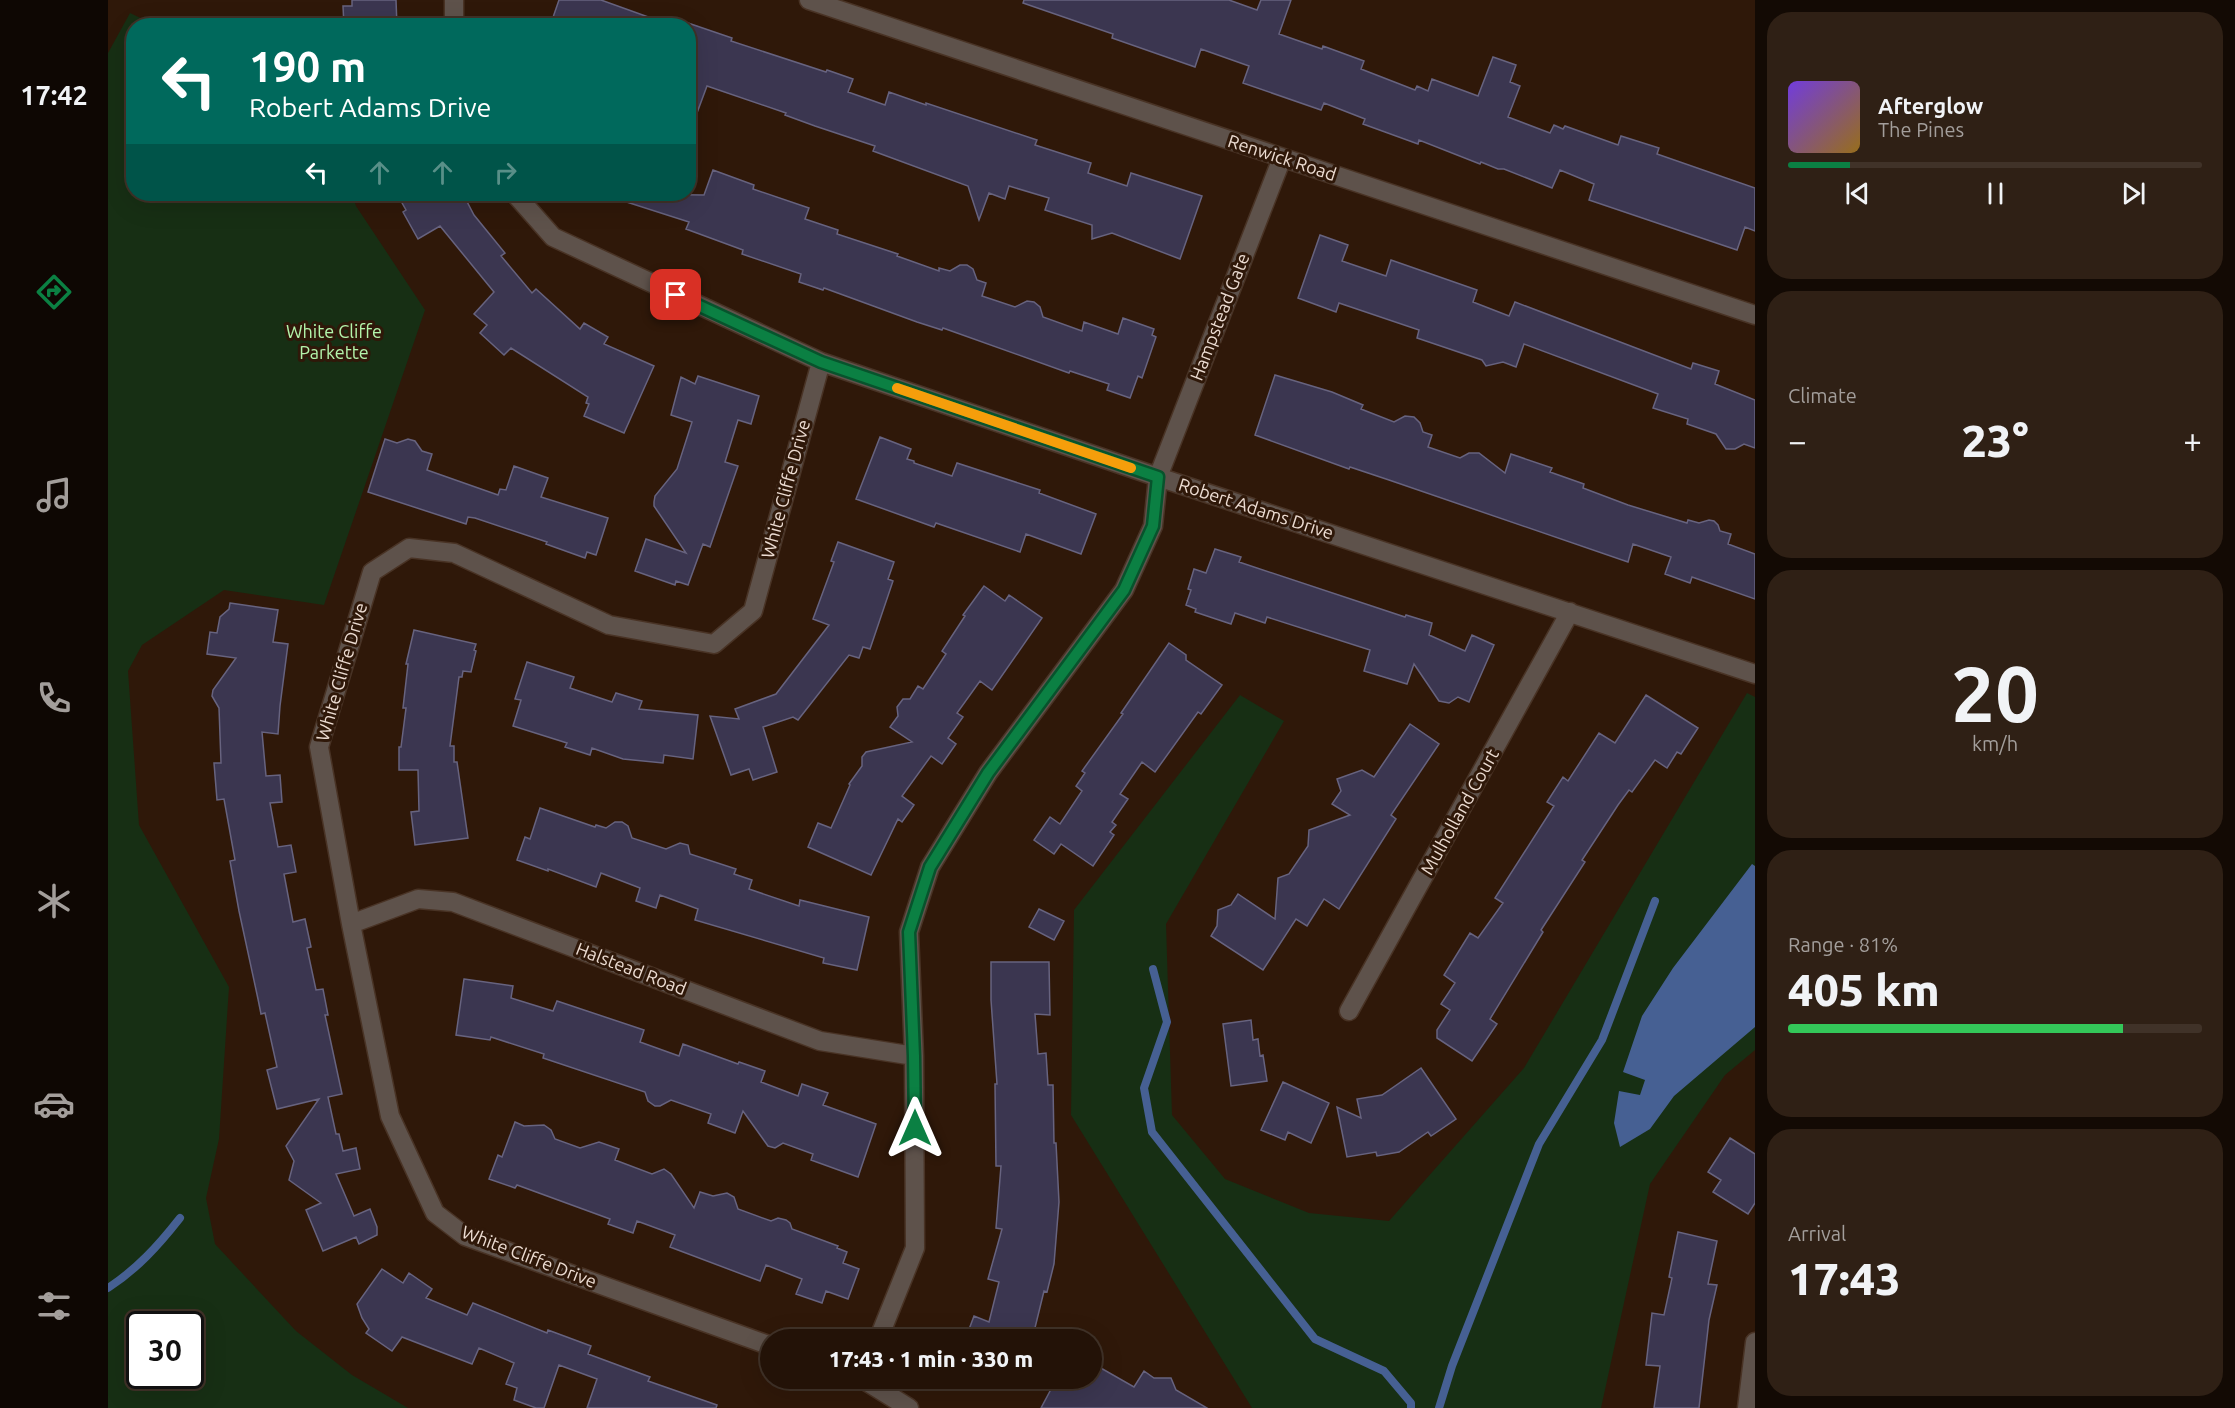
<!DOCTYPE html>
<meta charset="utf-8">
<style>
:root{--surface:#231207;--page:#2f2015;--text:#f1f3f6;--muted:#a39e9b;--line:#403228;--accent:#0b8043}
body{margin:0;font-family:Ubuntu,sans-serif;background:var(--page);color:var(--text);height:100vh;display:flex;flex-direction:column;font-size:22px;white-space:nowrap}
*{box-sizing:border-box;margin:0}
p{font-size:20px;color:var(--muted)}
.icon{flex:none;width:33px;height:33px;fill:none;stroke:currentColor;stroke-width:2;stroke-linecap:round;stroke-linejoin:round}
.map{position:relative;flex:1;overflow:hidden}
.details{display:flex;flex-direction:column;gap:12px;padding:12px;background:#130a04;width:480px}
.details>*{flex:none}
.hud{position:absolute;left:18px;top:18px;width:570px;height:183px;border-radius:24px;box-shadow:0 6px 24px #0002,0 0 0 2px var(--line);background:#00695c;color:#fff;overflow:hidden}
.speed{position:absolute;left:18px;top:1311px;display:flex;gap:12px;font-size:30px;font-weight:700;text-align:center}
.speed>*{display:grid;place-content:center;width:78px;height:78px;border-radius:50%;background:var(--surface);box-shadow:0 6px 24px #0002,0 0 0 2px var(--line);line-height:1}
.speed .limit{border:3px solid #111;border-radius:9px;background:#fff;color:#111}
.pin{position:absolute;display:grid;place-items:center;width:51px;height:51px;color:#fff;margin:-26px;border-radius:12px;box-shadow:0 3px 9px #0006}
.me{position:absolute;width:66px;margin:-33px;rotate:0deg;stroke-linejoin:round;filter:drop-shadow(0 0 4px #0008)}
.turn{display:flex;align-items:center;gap:21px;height:126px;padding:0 24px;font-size:27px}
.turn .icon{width:78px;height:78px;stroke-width:2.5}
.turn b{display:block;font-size:42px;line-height:51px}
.lanes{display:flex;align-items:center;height:57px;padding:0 24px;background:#0003;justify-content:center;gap:30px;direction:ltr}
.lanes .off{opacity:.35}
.big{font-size:45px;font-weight:800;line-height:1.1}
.details .widget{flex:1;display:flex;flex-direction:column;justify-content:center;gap:9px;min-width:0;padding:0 21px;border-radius:24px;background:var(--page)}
.details .dial{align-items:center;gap:0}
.dial b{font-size:78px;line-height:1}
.song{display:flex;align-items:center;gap:18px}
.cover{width:72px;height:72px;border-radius:9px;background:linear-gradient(135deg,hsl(260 70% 55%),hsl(40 70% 35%))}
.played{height:6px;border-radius:3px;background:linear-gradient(90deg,var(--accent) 15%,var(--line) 15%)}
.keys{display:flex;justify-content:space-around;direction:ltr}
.heat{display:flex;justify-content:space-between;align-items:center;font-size:33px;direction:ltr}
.charge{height:9px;border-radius:4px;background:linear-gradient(90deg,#34c759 81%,var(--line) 0)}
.trip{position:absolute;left:652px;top:1329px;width:342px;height:60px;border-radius:30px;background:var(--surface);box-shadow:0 6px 24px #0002,0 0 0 2px var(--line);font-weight:800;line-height:60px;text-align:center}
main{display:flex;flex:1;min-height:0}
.dock{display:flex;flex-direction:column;width:108px;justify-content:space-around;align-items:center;background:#0e0703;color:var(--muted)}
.dock .icon{width:42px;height:42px}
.dock .selected{color:var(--accent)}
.dock b{font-size:27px;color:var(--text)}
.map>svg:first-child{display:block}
.green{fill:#172f14;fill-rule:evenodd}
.water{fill:#466093}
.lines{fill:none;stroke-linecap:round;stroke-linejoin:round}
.stream{stroke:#466093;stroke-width:8}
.building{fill:#3b3650;stroke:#67637f;stroke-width:1.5}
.minor-casing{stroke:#493325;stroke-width:21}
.minor{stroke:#5e524b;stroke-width:18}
.route-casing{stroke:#07532c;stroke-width:15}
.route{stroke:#0b8043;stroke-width:10}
.slow{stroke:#f59e0b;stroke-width:10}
.labels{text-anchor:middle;stroke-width:6;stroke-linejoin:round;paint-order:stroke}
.street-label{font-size:18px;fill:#ecdcd2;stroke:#2f1809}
.park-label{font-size:18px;fill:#b3f4ab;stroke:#2f1809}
</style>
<main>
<nav class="dock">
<b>17:42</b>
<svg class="icon selected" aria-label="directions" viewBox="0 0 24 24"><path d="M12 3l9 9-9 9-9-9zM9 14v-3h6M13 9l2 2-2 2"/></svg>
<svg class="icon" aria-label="music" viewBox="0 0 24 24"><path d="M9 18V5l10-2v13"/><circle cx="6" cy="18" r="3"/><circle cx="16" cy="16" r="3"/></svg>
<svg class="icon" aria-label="phone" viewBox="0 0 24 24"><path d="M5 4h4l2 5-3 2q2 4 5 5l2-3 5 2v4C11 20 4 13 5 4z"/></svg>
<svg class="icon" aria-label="climate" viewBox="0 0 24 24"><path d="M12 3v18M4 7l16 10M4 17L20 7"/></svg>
<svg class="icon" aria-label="car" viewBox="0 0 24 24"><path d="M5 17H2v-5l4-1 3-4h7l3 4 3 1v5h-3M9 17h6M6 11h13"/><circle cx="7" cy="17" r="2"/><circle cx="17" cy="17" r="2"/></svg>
<svg class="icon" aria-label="filters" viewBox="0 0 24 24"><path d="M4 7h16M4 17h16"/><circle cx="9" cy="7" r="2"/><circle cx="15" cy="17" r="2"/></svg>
</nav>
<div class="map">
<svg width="1647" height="1408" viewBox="0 0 1647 1408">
<rect width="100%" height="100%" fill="#2f1809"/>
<path class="green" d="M 22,13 L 47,25 L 26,26 L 26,194 L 244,194 L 248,206 L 317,310 L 216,605 L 116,590 L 34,645 L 20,671 L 31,825 L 121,987 L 111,1139 L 98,1198 L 107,1244 L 188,1331 L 244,1375 L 300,1408 L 0,1408 L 0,53 ZM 82,1324 L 82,1376 L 32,1376 L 32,1324 Z
M 1639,693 L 1647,697 L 1647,1050 L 1617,1075 L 1542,1184 L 1493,1408 L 1144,1408 L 963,1115 L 966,910 L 1132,695 L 1176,721 L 1058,924 L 1064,1115 L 1117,1179 L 1201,1213 L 1281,1221 L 1416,1068 Z"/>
<path class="water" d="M 1644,864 L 1647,866 L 1647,1027 L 1566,1096 L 1542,1129 L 1512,1147 L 1506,1123 L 1511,1091 L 1532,1095 L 1537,1080 L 1515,1072 L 1534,1016 L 1565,968 Z"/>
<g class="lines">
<path class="stream" d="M 1045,969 L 1059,1022 L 1036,1088 L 1044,1132 L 1207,1339 L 1276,1371 L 1303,1403 L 1303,1408
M 0,1288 C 29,1269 50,1246 72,1218
M 1331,1408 L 1344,1366 L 1431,1144 L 1494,1040 L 1547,901"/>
</g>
<path class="building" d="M 244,0 L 288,0 L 289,26 L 236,26 L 235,6 L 244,6 Z
M 451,0 L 493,0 L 557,23 L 556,26 L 442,26 Z
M 916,0 L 1121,0 L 1149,10 L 1153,0 L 1183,0 L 1171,34 L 1214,49 L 1215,46 L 1256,61 L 1253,69 L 1307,90 L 1309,86 L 1320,91 L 1324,79 L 1370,96 L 1385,57 L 1408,65 L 1402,82 L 1412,86 L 1400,117 L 1442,133 L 1446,125 L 1455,129 L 1457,126 L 1510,145 L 1513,136 L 1551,148 L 1549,154 L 1647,188 L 1647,231 L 1637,227 L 1629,250 L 1481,200 L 1486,184 L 1452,170 L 1444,188 L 1396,169 L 1390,169 L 1373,162 L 1372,164 L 1311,140 L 1310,144 L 1255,124 L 1257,119 L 1216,103 L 1213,110 L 1135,83 L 1141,66 L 1093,49 L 1087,67 L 1004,38 L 1005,34 L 915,3 Z
M 580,23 L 624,38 L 623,41 L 718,72 L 719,70 L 745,79 L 740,92 L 777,105 L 781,92 L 818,105 L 818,103 L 929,140 L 927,145 L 983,163 L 980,173 L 1019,186 L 1023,173 L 1094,196 L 1072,259 L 1004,233 L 984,239 L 984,225 L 937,210 L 941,198 L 901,186 L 897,199 L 881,193 L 871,220 L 860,186 L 765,151 L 767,146 L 707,126 L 677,115 L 678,113 L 599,86 L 583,129 L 580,128 Z
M 605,170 L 646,185 L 645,189 L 701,208 L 697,219 L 730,230 L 729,234 L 790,254 L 789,256 L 831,271 L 831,268 L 842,271 L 852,265 L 859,265 L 865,269 L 869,280 L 878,283 L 874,296 L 907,307 L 919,301 L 926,302 L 932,307 L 935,317 L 974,331 L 976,322 L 1010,334 L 1015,318 L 1046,329 L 1044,335 L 1048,337 L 1034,378 L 1030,376 L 1022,398 L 999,390 L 1001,384 L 962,371 L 961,373 L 835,328 L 834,330 L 809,322 L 716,288 L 715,290 L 691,282 L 693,274 L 634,254 L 635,250 L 578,229 L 581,222 L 506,198 L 507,194 L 596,195 Z
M 289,194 L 355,194 L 366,215 L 397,253 L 393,256 L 424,293 L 428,289 L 472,329 L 476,323 L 500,337 L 496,344 L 546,366 L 516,433 L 476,416 L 481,404 L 478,403 L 480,397 L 403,348 L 396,355 L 372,333 L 379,325 L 366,314 L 386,292 L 332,226 L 310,239 L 295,212 L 298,210 Z
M 1212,235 L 1240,245 L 1234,261 L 1278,276 L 1283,260 L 1369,290 L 1365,302 L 1401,316 L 1407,302 L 1583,369 L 1585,363 L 1611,371 L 1607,384 L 1647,400 L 1647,448 L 1636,444 L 1627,449 L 1618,449 L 1608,434 L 1579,424 L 1580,419 L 1545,408 L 1550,394 L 1416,344 L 1408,367 L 1395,362 L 1378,366 L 1374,360 L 1309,338 L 1311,330 L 1231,303 L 1228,312 L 1190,298 Z
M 1167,375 L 1224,392 L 1255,405 L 1253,409 L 1286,422 L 1297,416 L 1306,417 L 1312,423 L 1315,432 L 1324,435 L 1320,447 L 1352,458 L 1361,453 L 1371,453 L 1397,473 L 1403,454 L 1444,468 L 1442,472 L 1476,484 L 1475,488 L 1520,505 L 1579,523 L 1580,520 L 1591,523 L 1601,520 L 1606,521 L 1610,525 L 1612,531 L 1623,534 L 1620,544 L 1647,554 L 1647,599 L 1584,577 L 1582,583 L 1557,574 L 1563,557 L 1525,544 L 1520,562 L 1281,480 L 1242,467 L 1241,469 L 1147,435 Z
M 590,376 L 651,396 L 643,424 L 630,420 L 617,462 L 630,466 L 602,547 L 595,544 L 580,585 L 568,581 L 567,585 L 527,571 L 538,539 L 578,553 L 546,506 L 546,502 L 547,496 L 569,469 L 584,422 L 563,415 L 573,377 L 587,384 Z
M 772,437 L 803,449 L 799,459 L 806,461 L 806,463 L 844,476 L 849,463 L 932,490 L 931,493 L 988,514 L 973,554 L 918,534 L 912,552 L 828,523 L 826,527 L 748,499 Z
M 277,439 L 289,443 L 300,439 L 307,441 L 314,451 L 324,454 L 319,470 L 390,495 L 392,489 L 398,490 L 406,466 L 440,478 L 433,497 L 500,518 L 488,555 L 479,552 L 477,558 L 438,544 L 439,542 L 367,518 L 360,517 L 358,524 L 260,492 Z
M 730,542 L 786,562 L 780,579 L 785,581 L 762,649 L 755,647 L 751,658 L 741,655 L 690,720 L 685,717 L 655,727 L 669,772 L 645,780 L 641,769 L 623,775 L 602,716 L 631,719 L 627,709 L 668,694 L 721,625 L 705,619 L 726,562 L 723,561 Z
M 1107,549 L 1133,557 L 1131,562 L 1297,617 L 1298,615 L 1324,623 L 1321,635 L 1357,651 L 1364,635 L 1386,645 L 1361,702 L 1350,697 L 1341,703 L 1331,701 L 1306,664 L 1299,684 L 1256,671 L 1262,650 L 1159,617 L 1157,623 L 1127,613 L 1123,624 L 1087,612 L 1088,609 L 1078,605 L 1083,590 L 1080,589 L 1086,569 L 1098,573 Z
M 876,586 L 897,601 L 901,595 L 934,618 L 884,690 L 872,681 L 849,713 L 855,717 L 840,738 L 848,744 L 834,764 L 823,756 L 794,796 L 806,805 L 794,822 L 790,819 L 763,875 L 700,847 L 710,823 L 723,828 L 742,785 L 741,784 L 754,766 L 754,757 L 758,752 L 804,742 L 782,727 L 790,716 L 789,707 L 795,699 L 802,699 L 810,686 L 815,689 L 838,654 L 834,651 L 857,616 L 855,615 Z
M 122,603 L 170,610 L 165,642 L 180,644 L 172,706 L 170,734 L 154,732 L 158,776 L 172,775 L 174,802 L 162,803 L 170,847 L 183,845 L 188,872 L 176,874 L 185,922 L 197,919 L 203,947 L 199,948 L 208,990 L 215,989 L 220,1015 L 217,1015 L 234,1094 L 220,1097 L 228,1134 L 231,1134 L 235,1151 L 248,1148 L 252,1169 L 228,1174 L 246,1216 L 262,1209 L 269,1227 L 269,1235 L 251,1244 L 248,1237 L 215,1251 L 198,1210 L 213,1203 L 181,1180 L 186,1161 L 178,1146 L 211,1099 L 169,1109 L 159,1070 L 169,1067 L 157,1013 L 153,1014 L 150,999 L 131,911 L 122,861 L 127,860 L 116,799 L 109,800 L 106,763 L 113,763 L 111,708 L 104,696 L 105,690 L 128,658 L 99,654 L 102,632 L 109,633 L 112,617 L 121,609 Z
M 306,630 L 368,644 L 366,650 L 368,651 L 363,672 L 355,671 L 354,677 L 351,677 L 342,746 L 346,746 L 346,762 L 349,762 L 360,838 L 307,845 L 303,812 L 311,811 L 310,770 L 291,770 L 291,747 L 293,747 L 298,708 L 295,708 L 300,664 L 298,664 Z
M 1061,643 L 1078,655 L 1078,660 L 1114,685 L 1093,714 L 1090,712 L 1047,772 L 1034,762 L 1012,794 L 1020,799 L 1004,822 L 1008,825 L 1002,832 L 1006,835 L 985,866 L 953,844 L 946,854 L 926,840 L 942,817 L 952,824 L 974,791 L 968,786 L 977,773 L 974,771 L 1015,714 L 1013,713 Z
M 419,662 L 466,677 L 462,688 L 504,702 L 508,693 L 534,701 L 531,709 L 590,715 L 585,759 L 556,755 L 555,763 L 515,759 L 484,748 L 482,755 L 457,747 L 459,743 L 405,726 L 413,700 L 407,699 Z
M 1538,695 L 1590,728 L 1573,754 L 1569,752 L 1559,768 L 1547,760 L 1524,792 L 1521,790 L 1510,805 L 1474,860 L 1477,862 L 1433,930 L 1435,932 L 1382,1019 L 1389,1024 L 1364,1061 L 1329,1038 L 1329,1030 L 1342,1010 L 1333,1004 L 1347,983 L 1336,975 L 1362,933 L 1370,938 L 1395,903 L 1387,898 L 1446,806 L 1439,802 L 1455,777 L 1460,781 L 1491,733 L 1507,743 Z
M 1302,724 L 1331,744 L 1283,815 L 1288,819 L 1231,909 L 1216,899 L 1199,926 L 1188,919 L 1155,970 L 1103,936 L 1109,926 L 1110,910 L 1123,905 L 1130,894 L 1167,919 L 1170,878 L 1181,874 L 1200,846 L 1201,830 L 1242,815 L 1224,804 L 1233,791 L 1229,779 L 1254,770 L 1266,777 Z
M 432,808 L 487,827 L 488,825 L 498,828 L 507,822 L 514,822 L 520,826 L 524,838 L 558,849 L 572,843 L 580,845 L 582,854 L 628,869 L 626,874 L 644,880 L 641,889 L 691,906 L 692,900 L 761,917 L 749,970 L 715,963 L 716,958 L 587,920 L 590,909 L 552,895 L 548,908 L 528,901 L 532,888 L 493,873 L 488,887 L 440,869 L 440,871 L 409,860 L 417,837 L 422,839 Z
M 931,909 L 956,921 L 946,940 L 921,927 Z
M 883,962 L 941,962 L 942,1015 L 927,1014 L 930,1054 L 938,1053 L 940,1085 L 945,1085 L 946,1143 L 948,1143 L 951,1202 L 946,1264 L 939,1292 L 936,1291 L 924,1340 L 857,1340 L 866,1316 L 881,1322 L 891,1282 L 880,1279 L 894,1229 L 888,1228 L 893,1166 L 888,1166 L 887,1084 L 889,1084 L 883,1000 Z
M 356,979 L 405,986 L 403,998 L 445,1011 L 449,1001 L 536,1030 L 532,1042 L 571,1056 L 575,1044 L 630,1064 L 631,1062 L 657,1071 L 653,1082 L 690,1096 L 694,1084 L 720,1093 L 715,1105 L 768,1124 L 750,1177 L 703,1160 L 705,1154 L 675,1143 L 667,1148 L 660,1146 L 635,1111 L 627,1133 L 600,1123 L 603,1114 L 563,1100 L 552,1106 L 547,1106 L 540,1101 L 537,1092 L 435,1058 L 436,1054 L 383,1037 L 382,1040 L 348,1035 Z
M 1143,1020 L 1145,1040 L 1150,1039 L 1152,1056 L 1155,1055 L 1159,1081 L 1123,1086 L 1115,1024 Z
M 1313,1068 L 1348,1119 L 1323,1136 L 1320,1132 L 1291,1152 L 1269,1156 L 1268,1152 L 1239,1157 L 1229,1107 L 1253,1118 L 1249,1099 L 1274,1095 Z
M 1175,1082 L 1221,1103 L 1203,1143 L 1180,1132 L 1177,1140 L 1153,1130 Z
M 407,1122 L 416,1126 L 436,1125 L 443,1130 L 447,1139 L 472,1148 L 491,1142 L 511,1149 L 507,1160 L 544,1174 L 556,1169 L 563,1174 L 586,1208 L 592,1192 L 605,1196 L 619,1193 L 626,1197 L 630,1209 L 663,1221 L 670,1218 L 678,1220 L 682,1223 L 684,1229 L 730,1246 L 729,1248 L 739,1252 L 735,1263 L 751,1269 L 740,1299 L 718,1291 L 714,1303 L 688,1294 L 694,1279 L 658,1265 L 652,1281 L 562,1247 L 567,1235 L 529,1221 L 525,1233 L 500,1224 L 502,1219 L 409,1185 L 407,1188 L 381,1179 L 390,1155 L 394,1157 Z
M 1622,1138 L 1647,1154 L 1647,1203 L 1640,1214 L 1605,1192 L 1613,1180 L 1600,1172 Z
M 1570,1232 L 1609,1241 L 1600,1284 L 1609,1285 L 1601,1320 L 1591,1408 L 1546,1408 L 1552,1366 L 1538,1365 L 1544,1313 L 1556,1315 L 1564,1278 L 1561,1277 Z
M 274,1269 L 295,1283 L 301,1273 L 324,1289 L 318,1298 L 359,1315 L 365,1303 L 439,1333 L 440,1330 L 483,1346 L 480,1354 L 542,1377 L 540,1381 L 609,1405 L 608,1408 L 479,1408 L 489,1379 L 451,1365 L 436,1408 L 428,1408 L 406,1400 L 409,1388 L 398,1384 L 406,1363 L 371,1348 L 364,1364 L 294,1337 L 284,1351 L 258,1333 L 261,1329 L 254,1318 L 249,1304 Z
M 984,1363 L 1026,1387 L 1036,1371 L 1046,1378 L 1063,1378 L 1068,1390 L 1099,1408 L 933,1408 L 949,1378 L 984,1378 Z"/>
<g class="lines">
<g class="minor-casing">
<path id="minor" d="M 346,0 L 346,26
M 701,0 L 1647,315
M 407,194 L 445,237 L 713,362 L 1050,477 L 1647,674
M 243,924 L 310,899 L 345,902 L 712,1041 L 806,1056
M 1241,1011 L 1462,612
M 770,1340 L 807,1248 L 806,1056 L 801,932 L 822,867 L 880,773 L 1016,590 L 1045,526 L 1050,477 L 1174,158
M 663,1346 L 357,1236 L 327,1213 L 282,1116 L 243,924 L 211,747 L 264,572 L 301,548 L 346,553 L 501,625 L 606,644 L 645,611 L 713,362
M 753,1378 L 801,1408
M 1639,1408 L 1647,1342"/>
</g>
<use href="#minor" class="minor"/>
</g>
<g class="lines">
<g class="route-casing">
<path id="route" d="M 568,295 L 713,362 L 1050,477 L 1045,526 L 1016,590 L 880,773 L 822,867 L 801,932 L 806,1056 L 807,1128"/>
</g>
<use href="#route" class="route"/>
<path class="slow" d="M 789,388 L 1023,468"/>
</g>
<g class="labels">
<g class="street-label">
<text transform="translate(1174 158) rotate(18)" y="6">Renwick Road</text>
<text transform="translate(1112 317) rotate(-69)" y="6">Hampstead Gate</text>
<text transform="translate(678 489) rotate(-75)" y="6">White Cliffe Drive</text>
<text transform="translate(1148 509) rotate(18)" y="6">Robert Adams Drive</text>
<text transform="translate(234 672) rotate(-74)" y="6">White Cliffe Drive</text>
<text transform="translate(1352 812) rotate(-61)" y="6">Mulholland Court</text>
<text transform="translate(523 969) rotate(21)" y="6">Halstead Road</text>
<text transform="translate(421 1257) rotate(21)" y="6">White Cliffe Drive</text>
</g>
<g class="park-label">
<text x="226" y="338">White Cliffe<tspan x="226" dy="21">Parkette</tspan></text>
</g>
</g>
</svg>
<div class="speed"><div class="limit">30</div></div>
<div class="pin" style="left:568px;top:295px;background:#d93025"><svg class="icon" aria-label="arrive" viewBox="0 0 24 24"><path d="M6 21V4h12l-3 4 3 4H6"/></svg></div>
<svg class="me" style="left:807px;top:1128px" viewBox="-20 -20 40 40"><path d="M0-17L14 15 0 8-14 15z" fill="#0b8043" stroke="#fff" stroke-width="4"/></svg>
<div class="trip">17:43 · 1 min · 330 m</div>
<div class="hud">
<div class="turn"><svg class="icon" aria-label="left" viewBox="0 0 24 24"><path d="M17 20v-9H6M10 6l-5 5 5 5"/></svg><div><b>190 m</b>Robert Adams Drive</div></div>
<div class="lanes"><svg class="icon" aria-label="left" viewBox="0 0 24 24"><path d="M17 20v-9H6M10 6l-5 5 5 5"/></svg><svg class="icon off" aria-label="ahead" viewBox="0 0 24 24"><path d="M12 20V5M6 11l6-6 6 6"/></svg><svg class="icon off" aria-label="ahead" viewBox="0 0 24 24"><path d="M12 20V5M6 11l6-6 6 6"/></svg><svg class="icon off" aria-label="right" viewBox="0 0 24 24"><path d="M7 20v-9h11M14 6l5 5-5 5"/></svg></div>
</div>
</div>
<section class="details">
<div class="widget">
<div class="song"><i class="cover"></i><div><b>Afterglow</b><p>The Pines</p></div></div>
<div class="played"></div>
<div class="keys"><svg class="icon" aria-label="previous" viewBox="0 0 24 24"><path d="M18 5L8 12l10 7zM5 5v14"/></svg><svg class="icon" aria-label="pause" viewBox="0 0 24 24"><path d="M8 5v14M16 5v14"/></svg><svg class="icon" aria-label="next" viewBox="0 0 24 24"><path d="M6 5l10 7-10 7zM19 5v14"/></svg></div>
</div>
<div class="widget"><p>Climate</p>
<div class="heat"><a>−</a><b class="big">23°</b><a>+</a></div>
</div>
<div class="widget dial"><b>20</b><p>km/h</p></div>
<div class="widget"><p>Range · 81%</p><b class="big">405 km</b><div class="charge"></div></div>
<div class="widget"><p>Arrival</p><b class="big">17:43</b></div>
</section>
</main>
